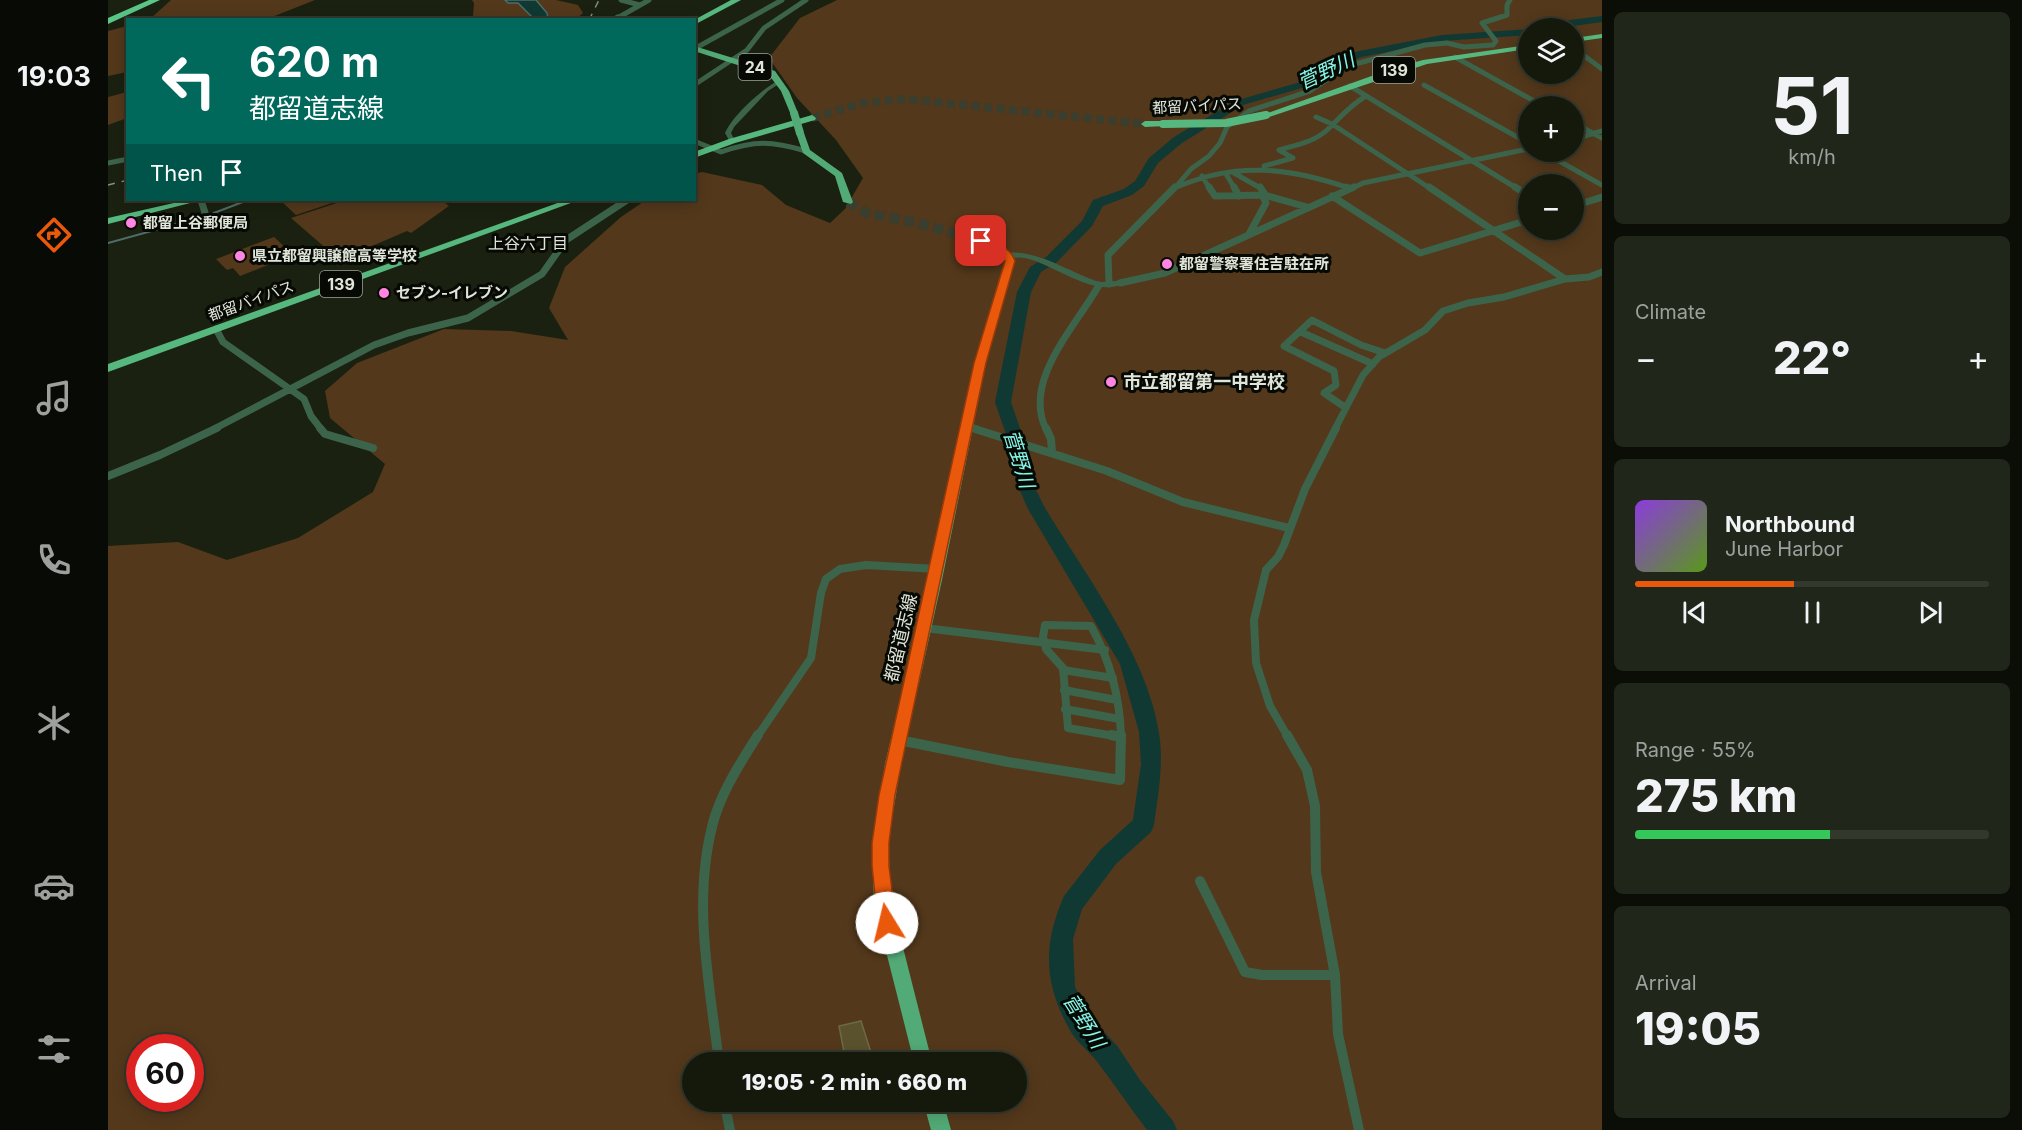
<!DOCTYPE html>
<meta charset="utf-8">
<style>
:root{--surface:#14190c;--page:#21261a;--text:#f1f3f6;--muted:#9da09d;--line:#33382d;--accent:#ea580c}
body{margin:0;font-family:Inter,"Noto Sans JP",sans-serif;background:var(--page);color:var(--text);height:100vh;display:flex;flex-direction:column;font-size:22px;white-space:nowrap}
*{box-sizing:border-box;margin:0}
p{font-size:20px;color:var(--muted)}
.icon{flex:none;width:33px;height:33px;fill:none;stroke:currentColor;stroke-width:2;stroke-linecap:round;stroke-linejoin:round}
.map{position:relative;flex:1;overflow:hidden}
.drawer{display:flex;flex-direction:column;gap:12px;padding:12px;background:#0b0e07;width:420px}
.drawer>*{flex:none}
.hud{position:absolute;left:18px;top:18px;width:570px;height:183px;border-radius:0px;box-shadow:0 3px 15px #0003,0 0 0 2px var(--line);background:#00695c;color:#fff;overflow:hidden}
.fabs{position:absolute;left:1410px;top:18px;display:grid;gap:12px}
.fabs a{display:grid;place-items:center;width:66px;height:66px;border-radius:50%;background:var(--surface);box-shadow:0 3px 15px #0003,0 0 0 2px var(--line);font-size:30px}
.speed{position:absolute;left:18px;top:1034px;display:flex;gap:12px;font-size:30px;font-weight:700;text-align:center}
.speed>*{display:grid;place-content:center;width:78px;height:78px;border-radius:50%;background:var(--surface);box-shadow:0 3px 15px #0003,0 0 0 2px var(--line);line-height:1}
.speed .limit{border:9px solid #d22;background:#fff;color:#111}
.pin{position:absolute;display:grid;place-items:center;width:51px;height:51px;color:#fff;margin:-26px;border-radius:12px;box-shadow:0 3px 9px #0006}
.me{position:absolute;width:66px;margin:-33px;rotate:351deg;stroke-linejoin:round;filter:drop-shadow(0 0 4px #0008)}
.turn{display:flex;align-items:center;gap:21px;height:126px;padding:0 24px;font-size:27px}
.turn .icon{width:78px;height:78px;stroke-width:2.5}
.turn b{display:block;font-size:42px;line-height:51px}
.then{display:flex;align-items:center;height:57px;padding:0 24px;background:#0003;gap:12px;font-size:22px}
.big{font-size:45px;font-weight:800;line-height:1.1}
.drawer .widget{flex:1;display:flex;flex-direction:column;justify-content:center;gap:9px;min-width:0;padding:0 21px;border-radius:9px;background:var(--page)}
.drawer .dial{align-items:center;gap:0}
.dial b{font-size:78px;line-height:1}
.song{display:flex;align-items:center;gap:18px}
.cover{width:72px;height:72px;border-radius:9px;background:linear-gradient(135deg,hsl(270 70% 55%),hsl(90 70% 35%))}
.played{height:6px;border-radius:3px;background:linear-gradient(90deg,var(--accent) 45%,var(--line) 45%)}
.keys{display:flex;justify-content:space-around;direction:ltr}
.heat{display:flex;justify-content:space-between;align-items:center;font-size:33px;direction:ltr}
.charge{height:9px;border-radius:4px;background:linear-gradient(90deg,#34c759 55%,var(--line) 0)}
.trip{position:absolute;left:574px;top:1052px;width:345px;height:60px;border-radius:30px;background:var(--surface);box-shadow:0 3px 15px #0003,0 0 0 2px var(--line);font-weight:800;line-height:60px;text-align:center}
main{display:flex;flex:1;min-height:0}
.menu{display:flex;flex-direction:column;width:108px;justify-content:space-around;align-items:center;background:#080a05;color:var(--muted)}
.menu .icon{width:42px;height:42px}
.menu .current{color:var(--accent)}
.menu b{font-size:27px;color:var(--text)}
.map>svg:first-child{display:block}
.green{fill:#53381b;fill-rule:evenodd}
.water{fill:#103934;stroke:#4e6d66;stroke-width:1.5}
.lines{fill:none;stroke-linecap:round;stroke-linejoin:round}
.stream-far1{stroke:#4e6d66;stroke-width:1.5}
.stream{stroke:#4e6d66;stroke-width:2}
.river{fill:#103934;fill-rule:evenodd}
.primary-tunnel{stroke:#393e2e;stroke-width:10;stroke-dasharray:10 5;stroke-linecap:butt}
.trunk-tunnel{stroke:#393e2e;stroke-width:8;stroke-dasharray:8 4.5;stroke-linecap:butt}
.minor-far3{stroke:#3c644b;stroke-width:5}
.minor-far2{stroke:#3c644b;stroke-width:7}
.minor-far1{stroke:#3c644b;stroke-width:8}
.minor{stroke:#3c644b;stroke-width:10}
.tertiary{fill:#3c644b;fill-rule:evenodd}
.primary{fill:#52aa76;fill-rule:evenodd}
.trunk{fill:#56b87e;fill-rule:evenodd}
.motorway{fill:#5ac687;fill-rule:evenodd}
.rail{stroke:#8b9082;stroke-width:1.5;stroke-dasharray:7 7;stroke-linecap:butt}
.primary-bridge{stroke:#52aa76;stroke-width:8}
.trunk-bridge{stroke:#56b87e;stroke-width:8}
.wall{fill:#494017}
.building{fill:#5a522c;stroke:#6f6947;stroke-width:1.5}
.route{fill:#ea580c;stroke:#983908;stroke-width:1.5}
.poi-dot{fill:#fe85e0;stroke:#070a04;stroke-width:2}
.labels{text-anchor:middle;stroke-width:6;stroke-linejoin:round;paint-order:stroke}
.far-street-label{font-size:15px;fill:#e0e5d9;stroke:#070a04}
.far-poi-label{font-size:15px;font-weight:bold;fill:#e0e5d9;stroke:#070a04;text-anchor:start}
.shield{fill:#070a04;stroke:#9fa399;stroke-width:1.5}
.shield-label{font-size:16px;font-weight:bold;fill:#e0e5d9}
.far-neighbourhood-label{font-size:16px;fill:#e0e5d9;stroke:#070a04}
.poi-label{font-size:18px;font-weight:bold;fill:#e0e5d9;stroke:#070a04;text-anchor:start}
.street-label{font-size:18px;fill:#e0e5d9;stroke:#070a04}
.water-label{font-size:20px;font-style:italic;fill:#85f6e8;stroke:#070a04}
</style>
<main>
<nav class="menu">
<b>19:03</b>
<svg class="icon current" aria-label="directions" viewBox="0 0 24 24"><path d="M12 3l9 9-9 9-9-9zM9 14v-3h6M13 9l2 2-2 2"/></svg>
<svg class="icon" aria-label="music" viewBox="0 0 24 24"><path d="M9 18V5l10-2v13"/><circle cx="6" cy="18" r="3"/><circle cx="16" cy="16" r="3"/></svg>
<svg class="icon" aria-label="phone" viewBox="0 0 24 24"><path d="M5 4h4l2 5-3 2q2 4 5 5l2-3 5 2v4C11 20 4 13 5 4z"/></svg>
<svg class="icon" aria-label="climate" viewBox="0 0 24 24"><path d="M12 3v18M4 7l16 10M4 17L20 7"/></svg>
<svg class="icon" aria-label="car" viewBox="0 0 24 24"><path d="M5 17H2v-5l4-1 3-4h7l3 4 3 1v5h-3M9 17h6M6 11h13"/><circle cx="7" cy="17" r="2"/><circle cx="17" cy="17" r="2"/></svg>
<svg class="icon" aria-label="filters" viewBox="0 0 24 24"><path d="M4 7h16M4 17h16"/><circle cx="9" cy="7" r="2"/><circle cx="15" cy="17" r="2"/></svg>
</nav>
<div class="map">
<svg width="1494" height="1130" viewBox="0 0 1494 1130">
<rect width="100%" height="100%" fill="#1b2110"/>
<path class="green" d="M 63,0 L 207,0 L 159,19 L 42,19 Z
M 364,0 L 448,0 L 470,5 L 475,13 L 468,19 L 351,20 L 365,16 L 366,3 Z
M 729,0 L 1494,0 L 1494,1130 L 0,1130 L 0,546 L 70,542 L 119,560 L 190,538 L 265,492 L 277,464 L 222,418 L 217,391 L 249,363 L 336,329 L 403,331 L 460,340 L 441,308 L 457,267 L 513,217 L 538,200 L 586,200 L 587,174 L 594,172 L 654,185 L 678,205 L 722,223 L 737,209 L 755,178 L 728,140 L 689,98 L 661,58 L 692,18 ZM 1420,28 L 1466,28 L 1466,74 L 1420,74 ZM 1420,106 L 1466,106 L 1466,152 L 1420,152 ZM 1420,184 L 1466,184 L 1466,230 L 1420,230 ZM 32,1047 L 82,1047 L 82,1098 L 32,1098 ZM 585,1062 L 909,1062 L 909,1101 L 585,1101 Z
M 19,26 L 19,72 L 0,76 L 0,31 Z
M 19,92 L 19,118 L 0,125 L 0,97 Z
M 172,200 L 233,200 L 188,215 Z
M 238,200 L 333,200 L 341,206 L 303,233 L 299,231 L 257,249 L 228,257 L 183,218 Z
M 166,237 L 180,250 L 175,252 L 180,257 L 132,276 L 125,268 L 119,270 L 108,259 Z"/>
<path class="water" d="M 397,0 L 428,0 L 439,13 L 440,19 L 426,19 L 410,3 L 400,3 Z"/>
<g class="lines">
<path class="stream-far1" d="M 501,20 L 510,15"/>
<path class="stream" d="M 0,243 L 98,216 L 140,200"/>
<path class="river" d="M 1494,16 L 1494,22 L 1451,28 L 1436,28 L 1461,20 Z
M 1420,29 L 1420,35 L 1334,41 L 1254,57 L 1237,63 L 1211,83 L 1135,105 L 1074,143 L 1050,163 L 1036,186 L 1024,195 L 995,206 L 984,226 L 948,263 L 933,272 L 923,292 L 903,402 L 918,446 L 925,484 L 937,508 C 977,574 1040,657 1051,733 C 1056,764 1050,795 1046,825 L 1043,832 L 1008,864 L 974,909 L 965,939 L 967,987 L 982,1016 L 1010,1047 L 1032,1080 L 1065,1121 L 1069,1130 L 1039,1130 C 1023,1109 1009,1088 993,1067 C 985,1054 971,1045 963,1032 C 936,985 934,946 956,896 L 992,850 L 1025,820 L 1033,764 L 1031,732 L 1012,664 L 920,509 L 909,484 L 902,446 L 887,402 L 909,292 L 922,267 L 938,257 L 974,221 L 985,200 L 1016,189 L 1027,181 L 1041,158 L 1066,137 L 1127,101 L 1203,79 L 1229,59 L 1251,51 L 1334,35 Z"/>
<path class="primary-tunnel" d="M 740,202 L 758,213 L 810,223 L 873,241"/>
<path class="trunk-tunnel" d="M 704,118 L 754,103 L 798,99 L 1037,124"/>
<path class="minor-far3" d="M 513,0 L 532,5
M 506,20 L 541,0
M 1466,48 L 1494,69
M 586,49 L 674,0
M 1347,57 L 1435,106
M 586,85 L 639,50 L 656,28 L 698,0
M 1316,85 L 1420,143
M 1242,86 L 1410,189
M 1208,117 L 1224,124 L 1323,189
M 1466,123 L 1494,138
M 1466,139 L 1494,131
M 586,141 L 613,152 C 647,140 664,141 698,151
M 1435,152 L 1494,185
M 0,163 L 20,159
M 1156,166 L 1185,158 L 1171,150 C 1188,145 1206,142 1219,130 C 1233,117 1241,106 1258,96
M 1126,173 L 1154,189
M 1118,174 L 1127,189
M 1094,176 L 1102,189
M 1069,187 C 1128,161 1182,168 1241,188
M 1066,189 L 1083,169 L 1101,156 L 1112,143 L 1119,127 L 1141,111 L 1202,91 L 1240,66 L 1317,45 L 1339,43 L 1356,47 L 1385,45 L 1388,41 L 1374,23 L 1399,15 L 1399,5 L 1402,0
M 1243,189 L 1255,183 L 1420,149"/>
<path class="minor-far2" d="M 1101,187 L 1107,196 L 1156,195 L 1199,207
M 1126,187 L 1131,196
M 1152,187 L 1158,196
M 1238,187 L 1241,188
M 1321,187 L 1457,279
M 1407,187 L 1420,195
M 1224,196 L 1312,253 L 1420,220
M 93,200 L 98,216
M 1466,206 L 1494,197
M 1141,234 L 1158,203 L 1154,195
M 1012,283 L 1057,273 L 1246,187
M 1001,284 L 1000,255 L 1067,187
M 108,329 L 115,342 L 196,399 L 203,416 L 213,429
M 1193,332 L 1265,364
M 1238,408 L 1216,393 L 1228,385 L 1226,371 L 1176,346 L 1204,320 L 1253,345 L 1277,353
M 859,426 L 869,429
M 106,429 L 266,345 L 300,333 L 360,318 L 434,274 L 458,240 L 519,200
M 938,429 C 914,380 969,325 991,285
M 1227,429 L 1255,375 L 1271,357 L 1317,330 L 1335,311 L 1360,303 L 1396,297 L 1457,279 L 1481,277 L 1494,272"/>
<path class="minor-far1" d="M 212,428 L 217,434 L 265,448
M 864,428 L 999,471 L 1075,502 L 1181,528
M 938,428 L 943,439 L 944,452
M 0,476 L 52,455 L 109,428
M 817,628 L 997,650
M 955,670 L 1005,678
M 956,690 L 1009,700
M 957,709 L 1011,719
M 649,737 L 703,658 L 713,593 L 718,579 L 732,569 L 758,565 L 829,569
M 1012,737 L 960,728 L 955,668 L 938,649 L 935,637 L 937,625 L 983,626 C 1002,660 1012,698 1013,737
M 1180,737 L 1162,706 L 1148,663 L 1146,620 L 1158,570 L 1170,557 L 1176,545 L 1197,489 L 1228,428"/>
<path class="minor" d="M 1003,735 L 1013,737
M 1179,735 L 1199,770 L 1207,806 L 1208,872 L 1227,975 L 1230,1034 L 1251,1130
M 791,740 L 900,762 L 1012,780 L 1013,735
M 1092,881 L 1137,972 L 1154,975 L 1227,975
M 611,1062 C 601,981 583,896 607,816 C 616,788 634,760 650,735
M 616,1101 L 622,1130"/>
<path class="tertiary" d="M 669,81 L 674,82 L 660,91 L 626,127 L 623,133 L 627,141 L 622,142 L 617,133 C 625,115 652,91 669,81 Z
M 897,253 C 929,249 959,271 988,281 C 998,284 1008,278 1016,283 C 990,299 947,266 921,259 C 914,257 905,258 897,257 Z"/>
<path class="primary" d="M 586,46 L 667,71 L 681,91 L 690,113 L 683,115 L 673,91 L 661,75 L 586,51 Z
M 692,130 L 696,133 L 702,150 L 734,173 L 745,202 L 743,204 L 735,202 L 727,176 L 695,153 L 688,133 Z
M 873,238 L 898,248 L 907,261 L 878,363 L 834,580 L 793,764 L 780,843 L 784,904 L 824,1062 L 806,1062 L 766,904 L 764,843 L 777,764 L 820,580 L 866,363 L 897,261 L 891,253 L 869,243 L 869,239 Z
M 815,1101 L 835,1101 L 843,1130 L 823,1130 Z"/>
<path class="trunk" d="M 623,0 L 633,0 L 586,25 L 586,20 Z
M 1494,34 L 1494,38 L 1466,42 L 1466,38 Z
M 1420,45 L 1420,49 L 1319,64 L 1161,117 L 1154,115 L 1286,68 L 1315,60 Z
M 704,115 L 708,118 L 707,120 L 627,143 L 586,158 L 586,152 L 621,139 Z
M 1055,121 L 1058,122 L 1058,126 L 1037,127 L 1033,124 L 1037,121 Z
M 79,200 L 94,200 L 0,224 L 0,218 Z
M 458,200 L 471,200 L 0,372 L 0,364 Z"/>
<path class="motorway" d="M 41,0 L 52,0 L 0,24 L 0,18 Z"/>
<path class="rail" d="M 481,20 L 491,0
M 0,185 L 20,180"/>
<path class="primary-bridge" d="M 686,113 L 692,133"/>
<path class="trunk-bridge" d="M 1055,124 L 1118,123 L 1158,115"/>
</g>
<path class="wall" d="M 731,1026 L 766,1062 L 736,1062 L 731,1035 Z"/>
<path class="building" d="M 753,1021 L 766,1062 L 738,1062 L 731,1026 Z"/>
<path class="route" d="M 873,238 C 885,242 903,247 907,261 L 878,363 L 787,795 L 781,843 L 781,866 L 788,923 L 785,929 L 779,931 L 773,929 L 770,923 L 764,866 L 764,843 L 771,795 L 866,363 L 897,261 L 892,253 L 870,243 L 868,241 Z"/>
<g class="poi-dot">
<circle cx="23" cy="223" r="6"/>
<circle cx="132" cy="256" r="6"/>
<circle cx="1059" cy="264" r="6"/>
<circle cx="276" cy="293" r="6"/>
<circle cx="1003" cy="382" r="6"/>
</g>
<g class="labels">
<g class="far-street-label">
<text transform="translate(1089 106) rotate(-3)" y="5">都留バイパス</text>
<text transform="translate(143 301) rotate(-20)" y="5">都留バイパス</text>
</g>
<g class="far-poi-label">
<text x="35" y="228">都留上谷郵便局</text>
<text x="144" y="261">県立都留興譲館高等学校</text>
<text x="1071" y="269">都留警察署住吉駐在所</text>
<text x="288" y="298">セブン-イレブン</text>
</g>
<g class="shield">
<rect x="630.5" y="54" width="33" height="26" rx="4.5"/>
<rect x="1265" y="57" width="42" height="26" rx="4.5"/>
<rect x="212" y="271" width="42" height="26" rx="4.5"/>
</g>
<g class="shield-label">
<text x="647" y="73">24</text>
<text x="1286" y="76">139</text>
<text x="233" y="290">139</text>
</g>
<g class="far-neighbourhood-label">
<text x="420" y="249">上谷六丁目</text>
</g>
<g class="poi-label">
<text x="1015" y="388">市立都留第一中学校</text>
</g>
<g class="street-label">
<text transform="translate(793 638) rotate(-77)" y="6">都留道志線</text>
</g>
<g class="water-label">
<text transform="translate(1218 71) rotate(-25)" y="7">菅野川</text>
<text transform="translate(911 459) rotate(73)" y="7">菅野川</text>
<text transform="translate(976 1021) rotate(58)" y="7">菅野川</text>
</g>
</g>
</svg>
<div class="fabs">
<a><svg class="icon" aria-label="layers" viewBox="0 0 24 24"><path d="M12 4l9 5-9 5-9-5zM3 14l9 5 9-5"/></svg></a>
<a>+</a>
<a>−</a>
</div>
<div class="speed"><div class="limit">60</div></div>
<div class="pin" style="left:873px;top:241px;background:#d93025"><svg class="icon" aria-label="arrive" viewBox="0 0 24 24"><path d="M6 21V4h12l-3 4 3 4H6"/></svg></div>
<svg class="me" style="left:779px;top:923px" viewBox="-20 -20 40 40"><circle r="19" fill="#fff"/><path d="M0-13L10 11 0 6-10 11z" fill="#ea580c"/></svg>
<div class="trip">19:05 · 2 min · 660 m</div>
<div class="hud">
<div class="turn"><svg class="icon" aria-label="left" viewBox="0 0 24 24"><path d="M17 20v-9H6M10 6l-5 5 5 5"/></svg><div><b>620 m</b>都留道志線</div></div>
<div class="then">Then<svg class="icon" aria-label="arrive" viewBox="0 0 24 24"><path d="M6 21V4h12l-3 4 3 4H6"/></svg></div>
</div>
</div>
<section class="drawer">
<div class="widget dial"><b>51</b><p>km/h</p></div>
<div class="widget"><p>Climate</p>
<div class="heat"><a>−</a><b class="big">22°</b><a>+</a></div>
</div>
<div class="widget">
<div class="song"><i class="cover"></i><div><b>Northbound</b><p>June Harbor</p></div></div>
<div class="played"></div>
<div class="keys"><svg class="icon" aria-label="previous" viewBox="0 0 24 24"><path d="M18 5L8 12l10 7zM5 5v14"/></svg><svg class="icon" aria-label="pause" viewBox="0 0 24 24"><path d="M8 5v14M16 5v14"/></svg><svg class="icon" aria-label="next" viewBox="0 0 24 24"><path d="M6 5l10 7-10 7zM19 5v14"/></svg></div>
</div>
<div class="widget"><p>Range · 55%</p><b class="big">275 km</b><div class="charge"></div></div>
<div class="widget"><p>Arrival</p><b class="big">19:05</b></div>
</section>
</main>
